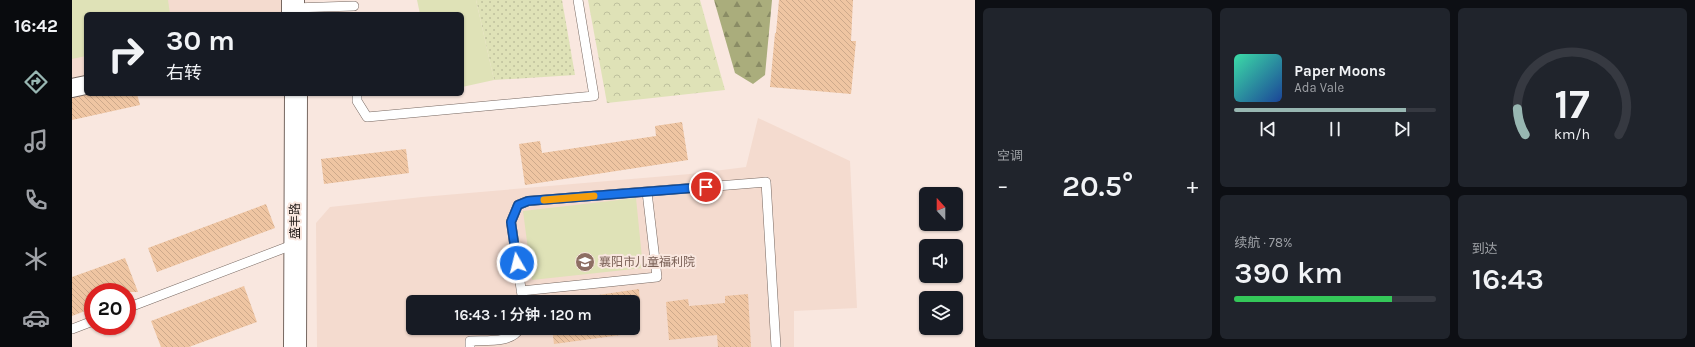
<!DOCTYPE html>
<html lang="zh">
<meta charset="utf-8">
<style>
:root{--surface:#171b24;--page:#20242c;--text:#f1f3f6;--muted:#9ea1a6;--line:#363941;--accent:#98b7b2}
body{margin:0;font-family:Karla,"Noto Sans SC",sans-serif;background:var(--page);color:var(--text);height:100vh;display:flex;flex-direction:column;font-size:15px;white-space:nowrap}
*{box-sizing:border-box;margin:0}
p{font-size:13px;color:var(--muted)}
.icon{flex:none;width:22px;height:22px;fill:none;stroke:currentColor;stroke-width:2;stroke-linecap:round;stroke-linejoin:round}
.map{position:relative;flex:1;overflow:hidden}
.details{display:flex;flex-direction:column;gap:8px;padding:8px;background:#0d0f14;width:720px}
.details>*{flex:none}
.top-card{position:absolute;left:12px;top:12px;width:380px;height:84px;border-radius:6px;box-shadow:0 1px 3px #0004;background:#171b24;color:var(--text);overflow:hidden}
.needle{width:26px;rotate:339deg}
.controls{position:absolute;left:847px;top:187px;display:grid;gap:8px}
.controls a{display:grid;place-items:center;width:44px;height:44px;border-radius:6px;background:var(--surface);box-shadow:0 1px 3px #0004;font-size:20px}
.speed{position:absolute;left:12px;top:283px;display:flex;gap:8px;font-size:20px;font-weight:700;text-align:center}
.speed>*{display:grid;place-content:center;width:52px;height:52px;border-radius:50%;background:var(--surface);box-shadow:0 1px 3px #0004;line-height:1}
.speed .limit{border:6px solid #d22;background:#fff;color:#111}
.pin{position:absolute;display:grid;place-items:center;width:34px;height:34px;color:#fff;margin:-17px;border:2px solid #fff;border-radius:50%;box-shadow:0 1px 4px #0007}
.me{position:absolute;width:44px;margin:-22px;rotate:352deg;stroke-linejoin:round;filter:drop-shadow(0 0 3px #0008)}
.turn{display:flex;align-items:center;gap:14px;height:84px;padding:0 16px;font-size:18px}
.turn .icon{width:52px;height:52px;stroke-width:2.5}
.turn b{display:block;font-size:28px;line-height:34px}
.big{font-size:30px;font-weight:600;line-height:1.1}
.details .card{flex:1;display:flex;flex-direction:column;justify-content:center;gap:6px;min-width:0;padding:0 14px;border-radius:6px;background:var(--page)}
.details .dial{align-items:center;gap:0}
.dial svg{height:104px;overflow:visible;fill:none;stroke:var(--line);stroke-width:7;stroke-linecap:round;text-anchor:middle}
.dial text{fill:var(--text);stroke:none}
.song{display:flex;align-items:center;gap:12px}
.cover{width:48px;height:48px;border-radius:6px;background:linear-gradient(135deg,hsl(160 70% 55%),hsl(220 70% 35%))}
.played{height:4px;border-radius:2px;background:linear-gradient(90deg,var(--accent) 85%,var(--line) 85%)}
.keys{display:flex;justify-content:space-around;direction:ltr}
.heat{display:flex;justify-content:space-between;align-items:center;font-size:22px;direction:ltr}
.charge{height:6px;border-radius:3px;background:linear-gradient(90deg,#34c759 78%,var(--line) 0)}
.details .tiles{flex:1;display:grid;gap:8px;grid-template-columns:repeat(3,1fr)}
.card:first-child{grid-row:span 2}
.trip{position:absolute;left:334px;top:295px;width:234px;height:40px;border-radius:6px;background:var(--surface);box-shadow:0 1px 3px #0004;font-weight:600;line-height:40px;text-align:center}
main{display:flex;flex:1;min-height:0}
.tabs{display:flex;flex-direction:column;width:72px;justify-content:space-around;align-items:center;background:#090b0e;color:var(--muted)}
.tabs .icon{width:28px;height:28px}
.tabs .active{color:var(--accent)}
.tabs b{font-size:18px;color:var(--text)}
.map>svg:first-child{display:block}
.built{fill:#f4dbcf;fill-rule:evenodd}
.grass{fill:url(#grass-dots)}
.forest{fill:url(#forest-firs)}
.park{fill:url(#park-crowns)}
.garden{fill:#dfe2b7}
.building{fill:url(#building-back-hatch)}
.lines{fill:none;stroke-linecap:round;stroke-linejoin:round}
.lane-casing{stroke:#766760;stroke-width:10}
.street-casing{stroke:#766760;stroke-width:20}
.secondary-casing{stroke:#766760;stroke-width:24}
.lane{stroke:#fff;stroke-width:9}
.street{stroke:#fff;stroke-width:18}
.secondary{stroke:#fff;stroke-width:22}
.route-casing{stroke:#114b97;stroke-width:10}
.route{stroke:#1a73e8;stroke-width:7}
.slow{stroke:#f59e0b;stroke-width:7}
.labels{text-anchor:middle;stroke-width:4;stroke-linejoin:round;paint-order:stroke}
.street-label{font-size:12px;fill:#251e1b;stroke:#f9e7df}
.education-label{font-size:12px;fill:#785e54;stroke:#f9e7df;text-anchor:start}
</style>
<main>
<nav class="tabs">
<b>16:42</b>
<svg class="icon active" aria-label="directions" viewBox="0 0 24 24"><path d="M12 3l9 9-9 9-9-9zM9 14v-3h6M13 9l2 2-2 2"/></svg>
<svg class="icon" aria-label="music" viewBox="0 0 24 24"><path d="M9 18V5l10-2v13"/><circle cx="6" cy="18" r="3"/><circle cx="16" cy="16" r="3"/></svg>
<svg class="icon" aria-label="phone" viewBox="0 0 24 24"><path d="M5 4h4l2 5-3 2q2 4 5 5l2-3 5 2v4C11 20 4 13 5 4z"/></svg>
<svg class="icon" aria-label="climate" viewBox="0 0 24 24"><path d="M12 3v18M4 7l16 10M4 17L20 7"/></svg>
<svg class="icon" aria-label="car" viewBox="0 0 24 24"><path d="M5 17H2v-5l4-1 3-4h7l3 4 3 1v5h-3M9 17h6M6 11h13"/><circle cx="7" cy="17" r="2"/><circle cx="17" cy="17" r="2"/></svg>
</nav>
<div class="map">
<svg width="903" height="347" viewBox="0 0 903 347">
<defs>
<pattern id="grass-dots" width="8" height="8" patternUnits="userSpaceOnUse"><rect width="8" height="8" fill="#dfe2b7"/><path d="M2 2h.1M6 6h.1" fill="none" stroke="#bfc19d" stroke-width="1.8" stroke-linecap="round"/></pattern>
<pattern id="forest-firs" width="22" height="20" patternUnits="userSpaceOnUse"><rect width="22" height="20" fill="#aaad7c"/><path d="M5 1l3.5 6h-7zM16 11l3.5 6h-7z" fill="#8a8c65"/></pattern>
<pattern id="park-crowns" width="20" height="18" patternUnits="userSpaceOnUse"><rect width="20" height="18" fill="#dfe2b7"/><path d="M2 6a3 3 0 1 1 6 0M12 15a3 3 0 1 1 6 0" fill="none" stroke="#bfc19d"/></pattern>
<pattern id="building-back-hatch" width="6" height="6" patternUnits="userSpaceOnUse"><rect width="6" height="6" fill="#efc5a2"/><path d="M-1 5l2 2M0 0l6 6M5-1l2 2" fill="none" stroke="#cda98b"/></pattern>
</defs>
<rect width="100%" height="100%" fill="#f9e7df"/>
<path class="built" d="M 0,0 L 209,0 L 210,14 L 14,14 L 14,75 L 0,78 Z
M 686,118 L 778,161 L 785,308 L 722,311 L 722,347 L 245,347 L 244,223 L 258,207 L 350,197 L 618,174 L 674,167 ZM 341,302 L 561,302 L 561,328 L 341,328 Z"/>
<path class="grass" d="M 404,0 L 490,0 L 503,75 L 422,80 Z"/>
<path class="forest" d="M 642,0 L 700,0 L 693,75 L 681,84 L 663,73 Z"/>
<path class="park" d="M 516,0 L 628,0 L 653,90 L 535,103 Z"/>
<path class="garden" d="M 0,0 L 96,0 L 98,14 L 14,14 L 14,56 L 0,59 Z
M 345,0 L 404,0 L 422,80 L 390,87 L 390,14 L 348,14 Z
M 564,198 L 571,268 L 460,280 L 451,211 Z"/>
<path class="building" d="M 707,0 L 781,0 L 779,41 L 784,41 L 779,94 L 698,87 L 703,33 L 704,33 Z
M 19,94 L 65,94 L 68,105 L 0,120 L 0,98 Z
M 610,122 L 616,160 L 453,185 L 447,144 L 468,141 L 470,153 L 584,136 L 583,126 Z
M 334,149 L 337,173 L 252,184 L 249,159 Z
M 194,204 L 203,228 L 85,272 L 76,248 Z
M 53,258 L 66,292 L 21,292 L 21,308 L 0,316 L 0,277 Z
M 172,286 L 185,322 L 117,347 L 89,347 L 79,321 Z
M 567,289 L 568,302 L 527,302 L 526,295 Z
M 676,294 L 679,347 L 646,347 L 645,335 L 597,340 L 594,302 L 616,299 L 617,306 L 653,303 L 653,296 Z
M 480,328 L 548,328 L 549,335 L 482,344 Z"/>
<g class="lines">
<g class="lane-casing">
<path id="lane" d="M 221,8 L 282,6
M 285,94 L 285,101 L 295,117 L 522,96 L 506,0
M 449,291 L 585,277 L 575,192
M 451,302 L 439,222 L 446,205 L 456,201 L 694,182 L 704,347
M 55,308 L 223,244
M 0,329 L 21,321
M 398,347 L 398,341 C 414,340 439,344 448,328"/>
</g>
<g class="street-casing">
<path id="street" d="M 0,88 L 14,85"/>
</g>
<g class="secondary-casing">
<path id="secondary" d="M 221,0 L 221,14
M 223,347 L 224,94"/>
</g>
<use href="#lane" class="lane"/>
<use href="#street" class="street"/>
<use href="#secondary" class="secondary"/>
</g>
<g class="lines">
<g class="route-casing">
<path id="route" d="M 445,263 L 439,222 L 446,205 L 456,201 L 634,187"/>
</g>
<use href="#route" class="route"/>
<path class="slow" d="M 472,200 L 522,196"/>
</g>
<defs>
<g id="school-disc" transform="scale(1)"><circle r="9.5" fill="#8d6e63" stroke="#f9e7df"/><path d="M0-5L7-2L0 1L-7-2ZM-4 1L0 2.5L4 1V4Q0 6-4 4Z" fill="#fff"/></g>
</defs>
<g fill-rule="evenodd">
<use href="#school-disc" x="513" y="262"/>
</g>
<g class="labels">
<g class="street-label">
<text transform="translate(223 221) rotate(-90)" y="4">盛丰路</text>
</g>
<g class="education-label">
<text x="527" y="266">襄阳市儿童福利院</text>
</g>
</g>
</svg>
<div class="controls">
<a><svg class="needle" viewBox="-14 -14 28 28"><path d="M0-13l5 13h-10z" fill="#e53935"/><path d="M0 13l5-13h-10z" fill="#9ea1a6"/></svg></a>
<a><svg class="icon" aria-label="sound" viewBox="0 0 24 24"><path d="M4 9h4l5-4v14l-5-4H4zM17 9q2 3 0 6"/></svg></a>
<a><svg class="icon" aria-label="layers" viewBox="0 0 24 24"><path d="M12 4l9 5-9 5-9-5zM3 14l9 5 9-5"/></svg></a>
</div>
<div class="speed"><div class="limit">20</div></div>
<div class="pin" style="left:634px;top:187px;background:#d93025"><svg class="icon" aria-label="arrive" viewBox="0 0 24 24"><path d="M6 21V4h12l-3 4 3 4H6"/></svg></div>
<svg class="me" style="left:445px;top:263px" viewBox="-20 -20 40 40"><circle r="17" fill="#1a73e8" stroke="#fff" stroke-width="3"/><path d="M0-11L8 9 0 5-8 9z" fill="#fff"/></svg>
<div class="trip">16:43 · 1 分钟 · 120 m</div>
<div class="top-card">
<div class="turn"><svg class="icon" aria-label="right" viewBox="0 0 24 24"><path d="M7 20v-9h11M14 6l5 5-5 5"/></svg><div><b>30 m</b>右转</div></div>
</div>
</div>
<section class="details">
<div class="tiles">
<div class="card"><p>空调</p>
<div class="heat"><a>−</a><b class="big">20.5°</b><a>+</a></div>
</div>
<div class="card">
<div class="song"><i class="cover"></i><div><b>Paper Moons</b><p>Ada Vale</p></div></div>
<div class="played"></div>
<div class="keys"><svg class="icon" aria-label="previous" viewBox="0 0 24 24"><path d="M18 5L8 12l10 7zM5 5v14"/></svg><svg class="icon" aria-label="pause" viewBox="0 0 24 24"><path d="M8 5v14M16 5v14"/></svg><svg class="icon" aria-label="next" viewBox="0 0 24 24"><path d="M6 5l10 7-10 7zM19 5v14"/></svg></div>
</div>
<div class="card dial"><svg viewBox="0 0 100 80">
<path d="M14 69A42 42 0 1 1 86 69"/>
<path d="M14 69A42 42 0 0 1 8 49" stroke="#98b7b2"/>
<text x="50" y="56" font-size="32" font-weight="700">17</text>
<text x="50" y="72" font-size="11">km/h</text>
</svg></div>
<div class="card"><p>续航 · 78%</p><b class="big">390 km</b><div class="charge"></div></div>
<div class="card"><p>到达</p><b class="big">16:43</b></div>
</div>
</section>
</main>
